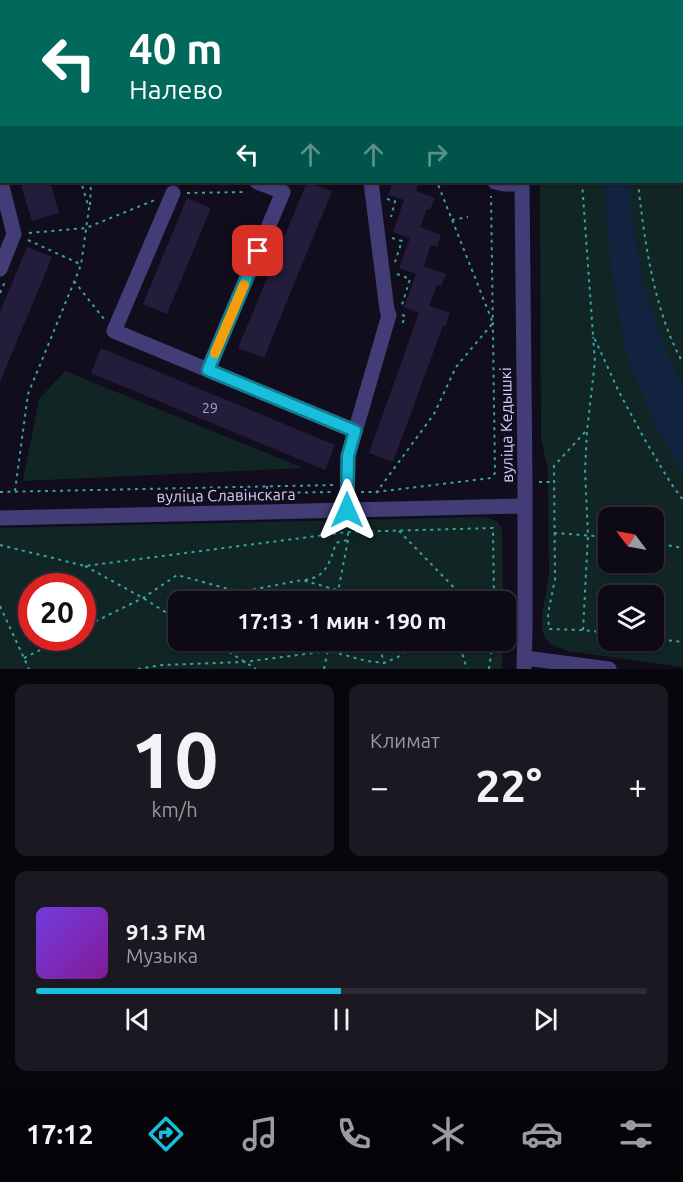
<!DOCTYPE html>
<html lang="ru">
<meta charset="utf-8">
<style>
:root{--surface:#0d0a15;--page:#1b1822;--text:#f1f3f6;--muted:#9a9aa0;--line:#2d2b34;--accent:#18bedb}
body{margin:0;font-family:Ubuntu,sans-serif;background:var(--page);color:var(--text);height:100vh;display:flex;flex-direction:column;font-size:22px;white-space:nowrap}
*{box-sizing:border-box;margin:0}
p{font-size:20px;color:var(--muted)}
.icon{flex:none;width:33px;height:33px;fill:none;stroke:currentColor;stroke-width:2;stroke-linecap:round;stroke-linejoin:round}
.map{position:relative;height:669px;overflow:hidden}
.sheet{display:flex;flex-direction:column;gap:15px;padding:15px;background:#07060c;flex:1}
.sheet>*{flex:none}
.hud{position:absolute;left:0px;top:0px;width:684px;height:183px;box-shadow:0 2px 4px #0004,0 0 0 2px var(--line);background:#00695c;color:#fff;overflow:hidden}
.needle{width:39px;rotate:302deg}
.controls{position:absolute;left:598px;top:507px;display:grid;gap:12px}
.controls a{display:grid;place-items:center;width:66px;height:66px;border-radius:12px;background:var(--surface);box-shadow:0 2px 4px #0004,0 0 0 2px var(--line);font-size:30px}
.speed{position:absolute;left:18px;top:573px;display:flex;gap:12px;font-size:30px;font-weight:700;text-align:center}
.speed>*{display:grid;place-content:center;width:78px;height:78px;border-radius:50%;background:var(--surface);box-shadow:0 2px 4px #0004,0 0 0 2px var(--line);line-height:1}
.speed .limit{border:9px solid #d22;background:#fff;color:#111}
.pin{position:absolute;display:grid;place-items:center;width:51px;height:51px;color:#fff;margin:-26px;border-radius:12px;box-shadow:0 3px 9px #0006}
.me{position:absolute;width:66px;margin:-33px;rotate:0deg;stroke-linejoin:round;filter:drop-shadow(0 0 4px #0008)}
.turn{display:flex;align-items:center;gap:21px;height:126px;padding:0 30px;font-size:27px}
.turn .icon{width:78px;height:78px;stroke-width:2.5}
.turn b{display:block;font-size:42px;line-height:51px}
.lanes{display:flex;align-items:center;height:57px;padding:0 30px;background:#0003;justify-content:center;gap:30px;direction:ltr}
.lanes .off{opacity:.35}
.big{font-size:45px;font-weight:700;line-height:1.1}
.sheet .card{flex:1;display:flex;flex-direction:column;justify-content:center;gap:9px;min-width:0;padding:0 21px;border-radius:12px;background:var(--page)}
.sheet .dial{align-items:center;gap:0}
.dial b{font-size:78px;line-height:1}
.song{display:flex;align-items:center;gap:18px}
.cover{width:72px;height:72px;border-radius:9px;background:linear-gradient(135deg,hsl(260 70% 55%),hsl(290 70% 35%))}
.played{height:6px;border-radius:3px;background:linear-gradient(90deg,var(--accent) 50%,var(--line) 50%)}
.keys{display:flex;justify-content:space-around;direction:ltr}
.heat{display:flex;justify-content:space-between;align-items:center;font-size:33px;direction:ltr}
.sheet .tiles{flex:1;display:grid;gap:15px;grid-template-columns:1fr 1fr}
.card:last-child{grid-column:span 2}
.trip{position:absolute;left:168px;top:591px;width:348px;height:60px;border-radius:12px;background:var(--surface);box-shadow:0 2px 4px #0004,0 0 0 2px var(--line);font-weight:700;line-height:60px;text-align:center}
.tab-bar{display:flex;height:96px;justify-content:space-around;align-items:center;background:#050408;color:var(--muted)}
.tab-bar .icon{width:42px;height:42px}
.tab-bar .selected{color:var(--accent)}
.tab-bar b{font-size:27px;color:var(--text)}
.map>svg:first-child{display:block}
.green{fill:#112525;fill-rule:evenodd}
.water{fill:#122340}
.building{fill:#231c3b}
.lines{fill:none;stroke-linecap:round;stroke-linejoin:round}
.path{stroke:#3aa2a0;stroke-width:2;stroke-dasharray:3 4.5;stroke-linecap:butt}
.minor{stroke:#423d76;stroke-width:15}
.route-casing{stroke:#107c8e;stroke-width:15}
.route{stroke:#18bedb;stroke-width:10}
.slow{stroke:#f59e0b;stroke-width:10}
.labels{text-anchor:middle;stroke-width:4.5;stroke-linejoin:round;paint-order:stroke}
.number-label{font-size:14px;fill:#a8a2ca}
.street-label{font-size:16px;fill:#d5cefa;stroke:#110d1c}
</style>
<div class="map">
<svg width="683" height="669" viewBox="0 0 683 669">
<rect width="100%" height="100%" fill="#110d1c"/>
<path class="green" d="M 683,138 L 683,667 L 567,651 L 551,644 L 545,638 L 542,629 L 542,614 L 549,575 L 548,470 L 541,438 L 540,182 L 682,182 ZM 609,518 L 654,518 L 654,562 L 609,562 ZM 609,596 L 654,596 L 654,640 L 609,640 Z
M 65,371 L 303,468 L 23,481 L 39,399 Z
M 485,517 L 497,521 L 502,529 L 503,601 L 178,602 L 178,640 L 503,641 L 502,669 L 0,669 L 0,528 ZM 32,586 L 82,586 L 82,638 L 32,638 Z"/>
<path class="water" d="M 604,182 L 629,182 L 633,226 L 642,281 L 660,335 L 670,360 L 683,387 L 683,474 L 656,426 L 630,366 L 624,345 L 612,279 Z"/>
<path class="building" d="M 20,182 L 50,182 L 59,213 L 32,221 Z
M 307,182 L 332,191 L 264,358 L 238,348 Z
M 393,182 L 419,182 L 416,191 L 435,198 L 430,210 L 427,209 L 420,227 L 441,235 L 437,247 L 431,245 L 424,266 L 446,274 L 441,286 L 437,285 L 429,306 L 450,313 L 445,327 L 443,326 L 393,462 L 369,453 L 419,313 L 404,307 L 416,274 L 399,268 L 410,238 L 393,232 L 404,200 L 388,195 Z
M 187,198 L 211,208 L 167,314 L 143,304 Z
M 27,247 L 52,257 L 0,382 L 0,312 Z
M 101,348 L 335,445 L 325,470 L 91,373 Z"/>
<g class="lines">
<path class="path" d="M 11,0 L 14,2
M 22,0 L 23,2
M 430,0 L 430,2
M 488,0 L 488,2
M 495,0 L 495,2
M 572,0 L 572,2
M 100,2 L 100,0
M 364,2 L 365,0
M 592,2 L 593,0
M 635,2 L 635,0
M 0,4 L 2,0
M 682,43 L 683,43
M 0,148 L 2,153
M 682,150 L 683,150
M 582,182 L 593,335 L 619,392 L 645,440 L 670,482 L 683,500
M 638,182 C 644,239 654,312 683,363
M 187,193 L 247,192
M 387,199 L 395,201 L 391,217
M 90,205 L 91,182
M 452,220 L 468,217
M 29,233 L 86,228 L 155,200
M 392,238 L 402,241 L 395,262
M 28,240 L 80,264
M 397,274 L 410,279 L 401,308
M 74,281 L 104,319
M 0,293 L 5,282
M 402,315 L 405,316 L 402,325
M 585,432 L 554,466 L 555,579 L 548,614 L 549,629 L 583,630 L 609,633
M 539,482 L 554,482
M 267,486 L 267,493 L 335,492
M 15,491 L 28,394 L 81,265 L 89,208 L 81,182
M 0,492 L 333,485
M 361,492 L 376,492 L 491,478 L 495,473 L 491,196
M 376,493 L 434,414 L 456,367 L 493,323 L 437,182
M 399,531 L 468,602
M 554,533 L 609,537
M 654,543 L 683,548
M 0,545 L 85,566 L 348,532 L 493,528 L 494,602
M 85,566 L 143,598 L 178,620
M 305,580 C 327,577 330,561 336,543 L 347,540
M 336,602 L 348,540 L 348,532
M 0,606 L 29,669
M 82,628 L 143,598 L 177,575 L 240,592 L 302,580 L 337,590 L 350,602
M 583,630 L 588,535 L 585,470 L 587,431 L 595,361 L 593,337
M 654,639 L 683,642
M 210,640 L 256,669
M 378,640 L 384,663
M 458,640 L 467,669
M 24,658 L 65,638
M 138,669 L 162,665 L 244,662 L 329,651 L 367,661 L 384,663 L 398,657 L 418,640
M 324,669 L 330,640
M 489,669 L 493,640"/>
<path class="minor" d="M 342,0 L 342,2
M 520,0 L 520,2
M 201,2 L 201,0
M 301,2 L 302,0
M 0,178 L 14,234 L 0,269
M 495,182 L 504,184 L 522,184
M 522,182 L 525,482 L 525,628 L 524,669
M 173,193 L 114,331 L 355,431
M 208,370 L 283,192 L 257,182
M 347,510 L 348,456 L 389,315 L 387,310 L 371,182
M 0,518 L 524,506
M 525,658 L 609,669"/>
</g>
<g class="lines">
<g class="route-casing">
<path id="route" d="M 258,251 L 208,370 L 355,431 L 348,456 L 347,510"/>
</g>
<use href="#route" class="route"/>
<path class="slow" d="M 215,353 L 244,285"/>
</g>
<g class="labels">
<g class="number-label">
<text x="210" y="413">29</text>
</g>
<g class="street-label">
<text transform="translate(506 425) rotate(-91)" y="6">вуліца Кедышкі</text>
<text transform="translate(226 495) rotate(-1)" y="6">вуліца Славінскага</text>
</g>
</g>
</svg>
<div class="controls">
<a><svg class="needle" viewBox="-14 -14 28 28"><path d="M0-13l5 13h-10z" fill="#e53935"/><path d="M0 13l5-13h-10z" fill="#9a9aa0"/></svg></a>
<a><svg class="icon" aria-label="layers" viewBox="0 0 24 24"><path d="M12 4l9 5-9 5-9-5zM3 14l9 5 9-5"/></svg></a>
</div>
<div class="speed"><div class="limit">20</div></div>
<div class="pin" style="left:258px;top:251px;background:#d93025"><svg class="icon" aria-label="arrive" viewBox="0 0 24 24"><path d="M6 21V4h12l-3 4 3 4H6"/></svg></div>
<svg class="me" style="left:347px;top:510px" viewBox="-20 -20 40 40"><path d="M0-17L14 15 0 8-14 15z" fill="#18bedb" stroke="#fff" stroke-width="4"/></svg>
<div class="trip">17:13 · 1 мин · 190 m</div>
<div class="hud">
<div class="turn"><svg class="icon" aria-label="left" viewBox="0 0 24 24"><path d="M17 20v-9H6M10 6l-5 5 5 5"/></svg><div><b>40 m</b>Налево</div></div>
<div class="lanes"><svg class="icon" aria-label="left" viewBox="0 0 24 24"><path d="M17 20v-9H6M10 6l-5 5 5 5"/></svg><svg class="icon off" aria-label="ahead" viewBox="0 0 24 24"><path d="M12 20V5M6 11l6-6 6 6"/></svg><svg class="icon off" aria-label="ahead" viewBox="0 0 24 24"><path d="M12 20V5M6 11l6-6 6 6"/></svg><svg class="icon off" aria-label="right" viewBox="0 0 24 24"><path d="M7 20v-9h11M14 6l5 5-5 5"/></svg></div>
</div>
</div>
<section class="sheet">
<div class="tiles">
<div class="card dial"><b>10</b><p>km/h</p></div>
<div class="card"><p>Климат</p>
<div class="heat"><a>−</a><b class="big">22°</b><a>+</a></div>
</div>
<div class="card">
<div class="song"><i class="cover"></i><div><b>91.3 FM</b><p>Музыка</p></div></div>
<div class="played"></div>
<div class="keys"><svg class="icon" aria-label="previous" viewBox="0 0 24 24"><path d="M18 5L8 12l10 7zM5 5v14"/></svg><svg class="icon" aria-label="pause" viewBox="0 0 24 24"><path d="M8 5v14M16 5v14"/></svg><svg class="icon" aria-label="next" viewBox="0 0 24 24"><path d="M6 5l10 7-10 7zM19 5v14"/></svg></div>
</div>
</div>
</section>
<nav class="tab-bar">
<b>17:12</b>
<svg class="icon selected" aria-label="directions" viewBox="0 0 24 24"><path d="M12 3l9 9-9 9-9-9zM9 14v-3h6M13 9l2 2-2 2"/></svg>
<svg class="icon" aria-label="music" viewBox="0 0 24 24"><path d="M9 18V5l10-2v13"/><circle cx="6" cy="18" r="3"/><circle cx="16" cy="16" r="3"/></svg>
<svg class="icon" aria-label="phone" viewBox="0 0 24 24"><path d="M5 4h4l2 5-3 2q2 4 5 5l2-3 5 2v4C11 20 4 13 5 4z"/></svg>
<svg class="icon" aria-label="climate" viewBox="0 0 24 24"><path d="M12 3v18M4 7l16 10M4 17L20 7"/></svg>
<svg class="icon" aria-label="car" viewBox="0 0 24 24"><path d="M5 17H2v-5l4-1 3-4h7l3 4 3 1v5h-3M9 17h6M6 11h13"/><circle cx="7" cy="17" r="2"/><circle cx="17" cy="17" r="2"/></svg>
<svg class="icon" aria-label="filters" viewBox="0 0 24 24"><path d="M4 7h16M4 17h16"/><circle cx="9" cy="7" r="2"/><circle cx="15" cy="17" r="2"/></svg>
</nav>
